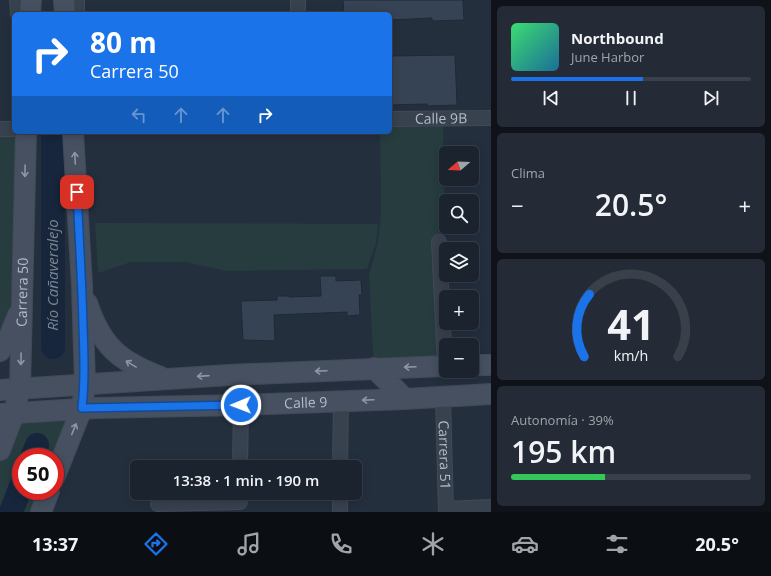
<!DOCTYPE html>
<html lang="es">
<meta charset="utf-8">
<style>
:root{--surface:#1b232e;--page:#242b36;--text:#f1f3f6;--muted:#a0a4aa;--line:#39404a;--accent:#1a73e8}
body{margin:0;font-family:"Open Sans",sans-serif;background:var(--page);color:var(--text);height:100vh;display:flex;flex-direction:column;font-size:15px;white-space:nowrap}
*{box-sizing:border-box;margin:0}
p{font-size:13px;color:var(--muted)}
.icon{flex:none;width:22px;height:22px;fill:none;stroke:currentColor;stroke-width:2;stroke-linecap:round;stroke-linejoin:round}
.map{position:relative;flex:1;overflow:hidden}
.side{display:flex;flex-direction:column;gap:6px;padding:6px;background:#0f1319;width:280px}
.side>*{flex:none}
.banner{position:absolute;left:12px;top:12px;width:380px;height:122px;border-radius:6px;box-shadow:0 2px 10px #0003,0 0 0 1px var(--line);background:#1a73e8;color:#fff;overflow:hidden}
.needle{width:26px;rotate:251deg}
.controls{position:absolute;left:439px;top:146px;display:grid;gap:8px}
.controls a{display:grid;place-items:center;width:40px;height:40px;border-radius:6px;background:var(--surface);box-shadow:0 2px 10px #0003,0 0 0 1px var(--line);font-size:20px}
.speed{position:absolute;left:12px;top:448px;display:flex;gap:8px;font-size:20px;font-weight:700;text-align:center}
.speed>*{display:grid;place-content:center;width:52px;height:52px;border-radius:50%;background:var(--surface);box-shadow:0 2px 10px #0003,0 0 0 1px var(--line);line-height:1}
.speed .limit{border:6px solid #d22;background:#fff;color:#111}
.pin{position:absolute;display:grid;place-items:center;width:34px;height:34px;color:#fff;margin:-17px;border-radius:8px;box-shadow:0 2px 6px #0006}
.me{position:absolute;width:44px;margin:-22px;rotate:269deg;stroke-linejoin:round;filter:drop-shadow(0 0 3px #0008)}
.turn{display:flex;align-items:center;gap:14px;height:84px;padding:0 12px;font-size:18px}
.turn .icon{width:52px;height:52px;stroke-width:2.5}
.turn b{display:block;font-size:28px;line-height:34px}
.lanes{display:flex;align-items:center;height:38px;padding:0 12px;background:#0003;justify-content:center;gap:20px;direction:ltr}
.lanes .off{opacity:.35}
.big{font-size:30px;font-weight:600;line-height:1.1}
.side .widget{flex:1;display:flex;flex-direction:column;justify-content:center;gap:6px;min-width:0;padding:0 14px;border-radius:6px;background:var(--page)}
.side .dial{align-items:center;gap:0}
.dial svg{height:104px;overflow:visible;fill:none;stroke:var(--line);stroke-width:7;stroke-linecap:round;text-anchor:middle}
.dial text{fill:var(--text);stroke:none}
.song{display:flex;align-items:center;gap:12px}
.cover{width:48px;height:48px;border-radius:6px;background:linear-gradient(135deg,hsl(140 70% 55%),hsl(200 70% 35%))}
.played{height:4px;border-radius:2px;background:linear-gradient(90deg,var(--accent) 55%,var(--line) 55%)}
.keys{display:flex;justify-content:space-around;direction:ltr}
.heat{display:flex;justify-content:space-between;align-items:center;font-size:22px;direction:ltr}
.charge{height:6px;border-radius:3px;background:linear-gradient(90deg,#34c759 39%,var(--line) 0)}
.trip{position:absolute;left:130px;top:460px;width:232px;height:40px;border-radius:6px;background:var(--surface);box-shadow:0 2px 10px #0003,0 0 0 1px var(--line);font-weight:600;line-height:40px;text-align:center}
.dock{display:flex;height:64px;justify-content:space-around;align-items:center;background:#0b0e12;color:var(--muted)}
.dock .icon{width:28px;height:28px}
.dock .selected{color:var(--accent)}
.dock b{font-size:18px;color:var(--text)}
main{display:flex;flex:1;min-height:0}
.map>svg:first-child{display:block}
.green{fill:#263c3f}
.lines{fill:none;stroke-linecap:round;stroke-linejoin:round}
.river{stroke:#17263c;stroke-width:24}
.building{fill:#364354;stroke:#1f2835}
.minor-casing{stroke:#414a57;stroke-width:16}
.tertiary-casing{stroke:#414a57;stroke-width:20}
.secondary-casing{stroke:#414a57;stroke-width:22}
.minor{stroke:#38414e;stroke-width:14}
.tertiary{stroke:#38414e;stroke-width:18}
.secondary{stroke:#465061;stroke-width:20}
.oneway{stroke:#8e96a5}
.route-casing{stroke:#114b97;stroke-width:10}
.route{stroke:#1a73e8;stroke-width:7}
.labels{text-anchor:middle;stroke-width:4;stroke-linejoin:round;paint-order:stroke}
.street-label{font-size:14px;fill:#b4bcc9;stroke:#1d2633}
.water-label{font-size:15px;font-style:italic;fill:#6d86a8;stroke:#1d2633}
</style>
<main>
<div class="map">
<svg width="491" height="512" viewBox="0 0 491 512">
<rect width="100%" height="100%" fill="#242f3e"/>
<path class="green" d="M 390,119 L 443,119 L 445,231 L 439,242 L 445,366 L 374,368 L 369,275 L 378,242 L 381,211 L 380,132 L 390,132 Z
M 0,129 L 26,132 L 22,306 L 0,351 Z
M 95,223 L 378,224 L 376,243 L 367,269 L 227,271 L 186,262 L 131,262 L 98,273 Z
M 82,408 L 55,457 L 21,457 L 21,491 L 49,491 L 41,512 L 0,512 L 0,414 Z"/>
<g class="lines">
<path class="river" d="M 53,132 L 53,347
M 32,457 L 37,445
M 11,512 L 21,486"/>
</g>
<path class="building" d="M 343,0 L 463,0 L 464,20 L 432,21 L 432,18 L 390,20 L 390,14 L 344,14 Z
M 455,55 L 457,105 L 427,106 L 427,104 L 390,105 L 390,56 Z
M 320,276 L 336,276 L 336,281 L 361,280 L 362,295 L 359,295 L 360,315 L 347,316 L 347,312 L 274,315 L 275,341 L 243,340 L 241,301 L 277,300 L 277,296 L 289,296 L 289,297 L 321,296 Z"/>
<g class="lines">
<g class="minor-casing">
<g id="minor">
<path d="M 298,0 L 298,14"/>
<path id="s1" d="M 390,119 L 491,118"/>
<path d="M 0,129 L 14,129"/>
<path d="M 439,242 L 445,366"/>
<path id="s2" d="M 443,397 L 446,512"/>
<path d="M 240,467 L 241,405"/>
<path d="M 340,467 L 341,401"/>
<path d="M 158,504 L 240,502"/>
<path d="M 446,509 L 491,507"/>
<path d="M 340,512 L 340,493"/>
</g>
</g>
<g class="tertiary-casing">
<path id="tertiary" d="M 19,0 L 20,14
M 75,14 L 75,0"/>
</g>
<g class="secondary-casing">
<g id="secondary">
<path d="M 64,0 L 65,14"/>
<path d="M 30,14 L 31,0"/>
<path d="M 87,303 C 101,346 120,362 161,377"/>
<path d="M 0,351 L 10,335 L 18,315"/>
<path d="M 472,365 L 491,365"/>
<path d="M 374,368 L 405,399"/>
<path d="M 0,390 L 229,375 L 446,366"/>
<path id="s3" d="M 0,414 L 96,408 L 241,405 L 405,399 L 491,394"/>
<path id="s4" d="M 0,450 L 14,413 L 20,388 L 26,132"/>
<path d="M 55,476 L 82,408 L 85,384 L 82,286 L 73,132"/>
<path d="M 41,512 L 49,491"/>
</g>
</g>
<use href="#minor" class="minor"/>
<use href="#tertiary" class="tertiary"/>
<use href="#secondary" class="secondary"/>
</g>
<defs><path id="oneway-shaft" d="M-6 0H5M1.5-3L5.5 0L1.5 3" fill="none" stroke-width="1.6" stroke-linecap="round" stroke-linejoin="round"/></defs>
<g class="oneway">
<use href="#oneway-shaft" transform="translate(75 158) rotate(-93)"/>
<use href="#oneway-shaft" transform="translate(25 171) rotate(91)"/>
<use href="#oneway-shaft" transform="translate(21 359) rotate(91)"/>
<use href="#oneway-shaft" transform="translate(131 364) rotate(-149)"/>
<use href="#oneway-shaft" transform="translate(410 367) rotate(178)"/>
<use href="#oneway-shaft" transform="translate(321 371) rotate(178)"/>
<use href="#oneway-shaft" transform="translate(203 376) rotate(176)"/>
<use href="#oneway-shaft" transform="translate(368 400) rotate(178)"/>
<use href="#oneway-shaft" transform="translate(74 429) rotate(-68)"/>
</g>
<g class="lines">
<g class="route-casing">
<path id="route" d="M 77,192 C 79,237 82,282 83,326 C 84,355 85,380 82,408 L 241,405"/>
</g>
<use href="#route" class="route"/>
</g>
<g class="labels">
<g class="street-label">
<text dy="5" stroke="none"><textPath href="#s1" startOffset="51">Calle 9B</textPath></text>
<text dy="5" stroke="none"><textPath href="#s4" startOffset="161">Carrera 50</textPath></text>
<text dy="5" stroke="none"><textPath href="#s3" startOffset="306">Calle 9</textPath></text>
<text dy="5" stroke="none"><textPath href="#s2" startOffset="58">Carrera 51</textPath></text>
</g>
<g class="water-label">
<text transform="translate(53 275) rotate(-90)" y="5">Río Cañaveralejo</text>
</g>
</g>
</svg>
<div class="controls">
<a><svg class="needle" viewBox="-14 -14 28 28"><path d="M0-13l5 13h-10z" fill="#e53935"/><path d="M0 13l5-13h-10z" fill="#a0a4aa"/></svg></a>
<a><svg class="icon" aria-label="search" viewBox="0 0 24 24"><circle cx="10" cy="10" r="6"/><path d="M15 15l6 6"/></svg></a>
<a><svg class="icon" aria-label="layers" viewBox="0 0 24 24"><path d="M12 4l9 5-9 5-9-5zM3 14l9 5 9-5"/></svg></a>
<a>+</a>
<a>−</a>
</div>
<div class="speed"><div class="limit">50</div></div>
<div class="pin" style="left:77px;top:192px;background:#d93025"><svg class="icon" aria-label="arrive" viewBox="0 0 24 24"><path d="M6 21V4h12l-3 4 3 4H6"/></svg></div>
<svg class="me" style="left:241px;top:405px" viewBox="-20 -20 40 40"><circle r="17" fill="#1a73e8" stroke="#fff" stroke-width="3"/><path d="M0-11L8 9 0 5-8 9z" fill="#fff"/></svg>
<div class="trip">13:38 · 1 min · 190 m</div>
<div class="banner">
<div class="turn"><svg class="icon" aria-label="right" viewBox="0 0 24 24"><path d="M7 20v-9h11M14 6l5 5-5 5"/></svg><div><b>80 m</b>Carrera 50</div></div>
<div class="lanes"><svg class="icon off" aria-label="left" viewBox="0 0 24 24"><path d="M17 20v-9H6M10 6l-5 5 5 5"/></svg><svg class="icon off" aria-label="ahead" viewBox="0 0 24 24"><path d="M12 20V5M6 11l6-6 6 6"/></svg><svg class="icon off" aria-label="ahead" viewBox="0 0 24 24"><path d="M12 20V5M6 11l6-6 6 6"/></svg><svg class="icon" aria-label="right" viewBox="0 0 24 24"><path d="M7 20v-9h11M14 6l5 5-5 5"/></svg></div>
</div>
</div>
<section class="side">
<div class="widget">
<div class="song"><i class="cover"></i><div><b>Northbound</b><p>June Harbor</p></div></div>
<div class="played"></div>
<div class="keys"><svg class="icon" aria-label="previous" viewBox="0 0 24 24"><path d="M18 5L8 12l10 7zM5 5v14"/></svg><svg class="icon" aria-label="pause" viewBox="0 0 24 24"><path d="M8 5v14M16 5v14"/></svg><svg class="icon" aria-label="next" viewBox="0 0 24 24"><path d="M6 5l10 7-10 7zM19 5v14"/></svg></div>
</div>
<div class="widget"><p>Clima</p>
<div class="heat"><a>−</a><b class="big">20.5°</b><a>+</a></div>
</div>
<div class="widget dial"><svg viewBox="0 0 100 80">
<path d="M14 69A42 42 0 1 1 86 69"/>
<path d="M14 69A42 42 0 0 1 18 21" stroke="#1a73e8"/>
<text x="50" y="56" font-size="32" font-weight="700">41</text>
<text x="50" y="72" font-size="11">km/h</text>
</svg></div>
<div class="widget"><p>Autonomía · 39%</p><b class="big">195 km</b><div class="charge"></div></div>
</section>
</main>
<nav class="dock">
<b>13:37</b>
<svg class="icon selected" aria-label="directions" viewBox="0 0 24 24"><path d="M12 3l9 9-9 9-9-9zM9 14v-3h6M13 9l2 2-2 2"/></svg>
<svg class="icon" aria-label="music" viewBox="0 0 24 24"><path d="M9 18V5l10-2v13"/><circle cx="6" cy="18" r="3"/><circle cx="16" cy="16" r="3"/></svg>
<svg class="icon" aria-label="phone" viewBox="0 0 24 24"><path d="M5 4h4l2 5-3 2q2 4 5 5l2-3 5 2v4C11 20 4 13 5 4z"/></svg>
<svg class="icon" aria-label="climate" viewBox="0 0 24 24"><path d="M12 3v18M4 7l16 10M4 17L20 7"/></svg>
<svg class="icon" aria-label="car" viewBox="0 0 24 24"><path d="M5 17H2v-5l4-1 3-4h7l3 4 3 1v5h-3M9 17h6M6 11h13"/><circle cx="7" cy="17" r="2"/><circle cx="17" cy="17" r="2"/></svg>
<svg class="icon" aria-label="filters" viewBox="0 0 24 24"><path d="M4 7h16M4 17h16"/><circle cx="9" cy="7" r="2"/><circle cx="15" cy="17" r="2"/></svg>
<b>20.5°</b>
</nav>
